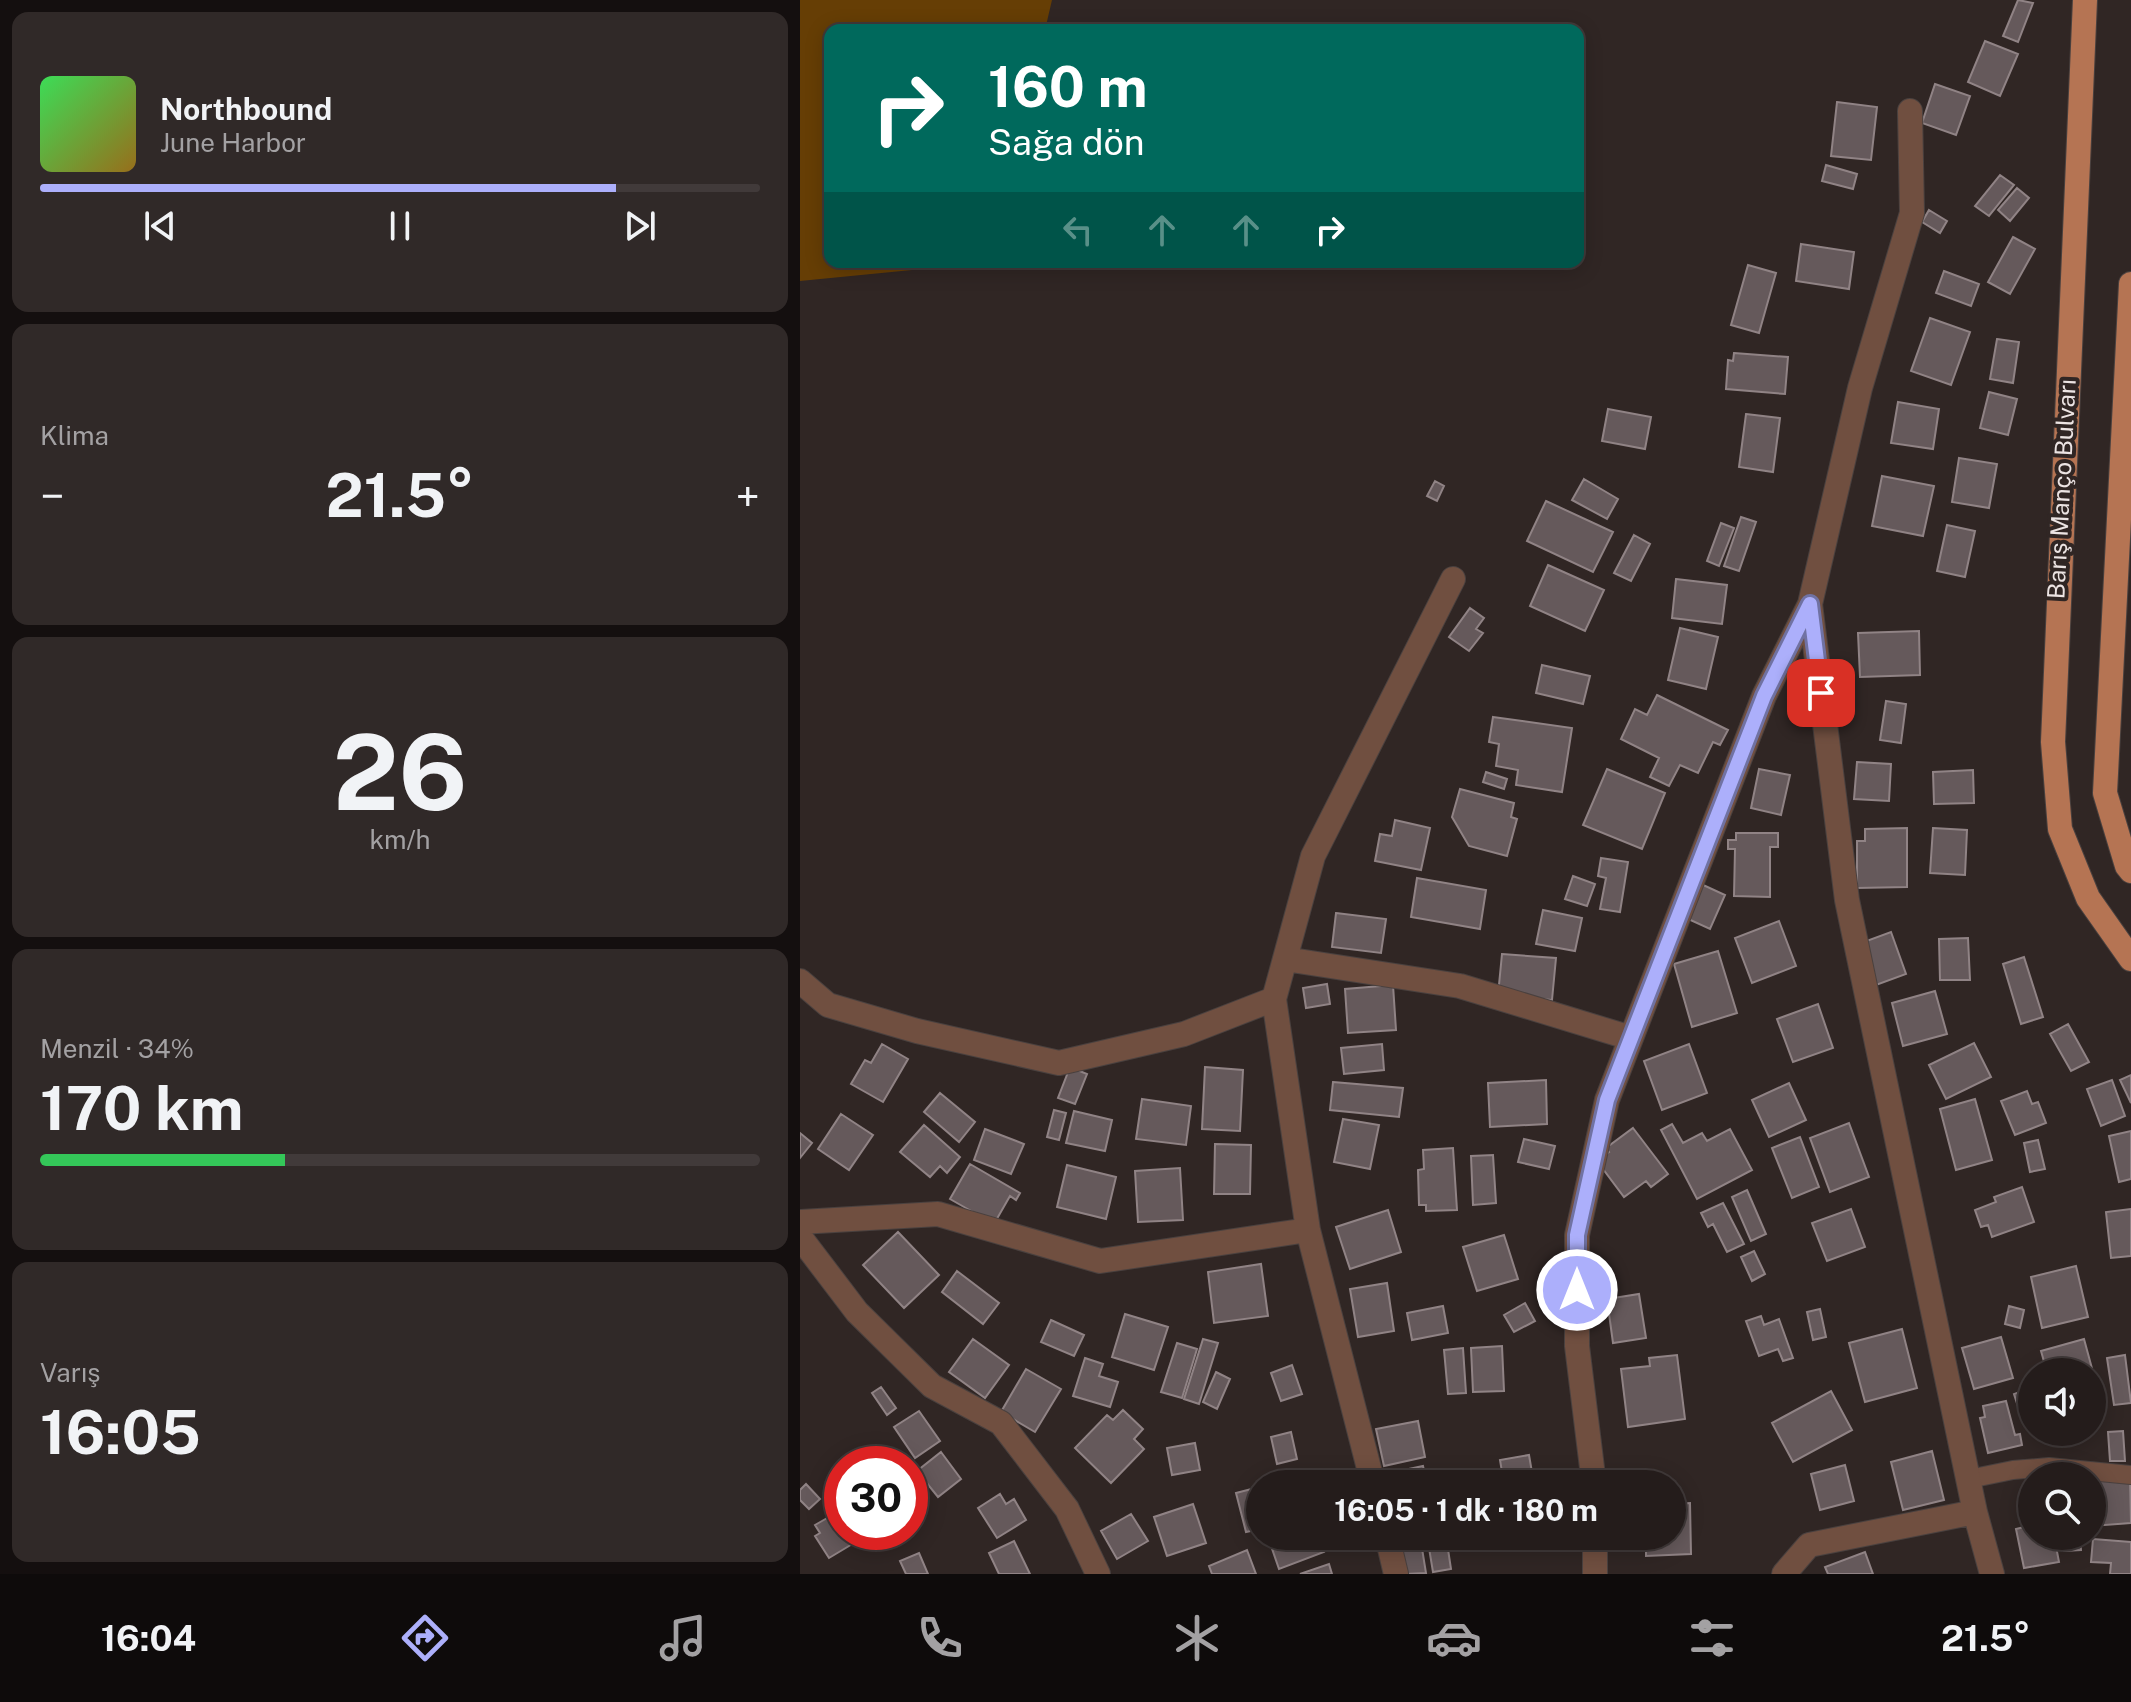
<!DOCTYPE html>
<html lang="tr">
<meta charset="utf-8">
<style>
:root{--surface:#241c1b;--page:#302928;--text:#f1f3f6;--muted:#a3a1a3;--line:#413a3a;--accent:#acaffb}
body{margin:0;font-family:"Public Sans",sans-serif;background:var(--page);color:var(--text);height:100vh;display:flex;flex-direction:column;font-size:30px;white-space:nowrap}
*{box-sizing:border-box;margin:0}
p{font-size:26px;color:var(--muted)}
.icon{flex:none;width:44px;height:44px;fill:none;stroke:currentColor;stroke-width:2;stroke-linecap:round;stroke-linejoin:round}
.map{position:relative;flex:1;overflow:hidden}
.details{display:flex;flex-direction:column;gap:12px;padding:12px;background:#140f0f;width:800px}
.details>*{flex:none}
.top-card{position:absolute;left:24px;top:24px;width:760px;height:244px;border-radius:16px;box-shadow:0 4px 20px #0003,0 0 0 2px var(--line);background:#00695c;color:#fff;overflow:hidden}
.controls{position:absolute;left:1218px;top:1358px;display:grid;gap:16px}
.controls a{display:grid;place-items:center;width:88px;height:88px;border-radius:50%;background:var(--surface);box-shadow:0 4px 20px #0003,0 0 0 2px var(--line);font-size:40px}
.speed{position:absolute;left:24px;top:1446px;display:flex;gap:16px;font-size:40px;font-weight:700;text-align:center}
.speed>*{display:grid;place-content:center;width:104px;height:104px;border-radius:50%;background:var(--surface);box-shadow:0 4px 20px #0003,0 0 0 2px var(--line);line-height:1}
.speed .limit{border:12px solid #d22;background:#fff;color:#111}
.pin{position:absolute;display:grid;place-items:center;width:68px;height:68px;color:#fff;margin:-34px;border-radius:16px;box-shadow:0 4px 12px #0006}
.me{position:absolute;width:88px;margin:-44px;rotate:0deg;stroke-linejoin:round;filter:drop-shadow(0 0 6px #0008)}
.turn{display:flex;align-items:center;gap:28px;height:168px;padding:0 32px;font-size:36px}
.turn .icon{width:104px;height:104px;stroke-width:2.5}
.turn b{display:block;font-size:56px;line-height:68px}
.lanes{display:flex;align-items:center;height:76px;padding:0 32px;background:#0003;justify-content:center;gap:40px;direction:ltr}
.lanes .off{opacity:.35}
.big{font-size:60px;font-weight:700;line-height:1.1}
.details .card{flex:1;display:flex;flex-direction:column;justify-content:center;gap:12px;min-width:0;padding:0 28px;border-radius:16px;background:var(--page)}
.details .dial{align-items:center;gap:0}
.dial b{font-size:104px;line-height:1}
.song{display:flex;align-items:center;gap:24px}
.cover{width:96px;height:96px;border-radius:12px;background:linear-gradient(135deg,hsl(130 70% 55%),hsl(40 70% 35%))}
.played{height:8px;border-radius:4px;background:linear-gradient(90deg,var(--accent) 80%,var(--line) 80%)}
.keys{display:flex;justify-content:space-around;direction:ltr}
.heat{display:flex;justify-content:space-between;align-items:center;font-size:44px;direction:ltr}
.charge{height:12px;border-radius:6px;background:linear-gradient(90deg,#34c759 34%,var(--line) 0)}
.trip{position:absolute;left:446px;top:1470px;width:440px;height:80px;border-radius:40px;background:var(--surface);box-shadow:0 4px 20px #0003,0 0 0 2px var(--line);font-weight:700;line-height:80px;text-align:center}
.tabs{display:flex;height:128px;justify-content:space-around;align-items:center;background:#0e0b0b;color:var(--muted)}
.tabs .icon{width:56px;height:56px}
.tabs .selected{color:var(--accent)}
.tabs b{font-size:36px;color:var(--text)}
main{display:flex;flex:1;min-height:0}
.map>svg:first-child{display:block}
.green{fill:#663e05}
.building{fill:#65595b;stroke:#908385;stroke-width:2}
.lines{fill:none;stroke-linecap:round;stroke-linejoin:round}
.lane-casing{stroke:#4a413f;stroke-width:20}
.street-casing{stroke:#4a413f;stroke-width:26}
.primary-casing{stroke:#4a413f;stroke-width:26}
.lane{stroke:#704f40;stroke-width:18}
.street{stroke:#704f40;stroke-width:24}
.primary{stroke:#b57453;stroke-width:24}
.route-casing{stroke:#7072a3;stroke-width:20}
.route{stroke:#acaffb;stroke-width:14}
.labels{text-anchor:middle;stroke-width:8;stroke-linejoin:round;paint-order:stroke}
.street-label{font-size:24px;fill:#ece4e3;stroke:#302624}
</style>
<main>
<section class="details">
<div class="card">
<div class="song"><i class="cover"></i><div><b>Northbound</b><p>June Harbor</p></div></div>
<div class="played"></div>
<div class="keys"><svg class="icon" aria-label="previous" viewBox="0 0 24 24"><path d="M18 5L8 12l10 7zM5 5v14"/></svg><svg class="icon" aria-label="pause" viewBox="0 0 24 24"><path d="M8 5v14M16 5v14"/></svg><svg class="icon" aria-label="next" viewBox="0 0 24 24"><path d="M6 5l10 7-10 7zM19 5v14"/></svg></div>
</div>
<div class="card"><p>Klima</p>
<div class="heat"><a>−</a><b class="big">21.5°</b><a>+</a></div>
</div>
<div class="card dial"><b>26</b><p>km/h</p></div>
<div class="card"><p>Menzil · 34%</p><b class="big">170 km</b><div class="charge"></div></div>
<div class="card"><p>Varış</p><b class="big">16:05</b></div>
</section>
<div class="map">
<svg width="1331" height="1574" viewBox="0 0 1331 1574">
<rect width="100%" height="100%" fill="#302624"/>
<path class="green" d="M 0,0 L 252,0 L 245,30 L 30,30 L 30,262 L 293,263 L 112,270 L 0,281 Z"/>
<path class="building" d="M 1218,0 L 1233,3 L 1218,42 L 1203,36 Z
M 1185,41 L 1218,54 L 1200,96 L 1168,82 Z
M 1135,84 L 1170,96 L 1156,135 L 1122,123 Z
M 1037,102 L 1077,107 L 1071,160 L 1031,156 Z
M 1026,165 L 1057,174 L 1053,189 L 1022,181 Z
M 1200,175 L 1214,185 L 1189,216 L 1175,206 Z
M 1217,188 L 1229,198 L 1210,221 L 1198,210 Z
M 1129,210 L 1147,221 L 1140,233 L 1122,222 Z
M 1213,237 L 1235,249 L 1210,294 L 1188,282 Z
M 1001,244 L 1054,252 L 1049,289 L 996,281 Z
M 948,265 L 976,273 L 959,333 L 931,325 Z
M 1144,271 L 1179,284 L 1171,306 L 1136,293 Z
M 1130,318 L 1170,332 L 1151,385 L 1111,371 Z
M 1197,339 L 1219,342 L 1213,383 L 1190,379 Z
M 934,353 L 988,357 L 985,394 L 926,389 L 928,360 L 933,361 Z
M 1189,392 L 1217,399 L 1208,435 L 1180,428 Z
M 1098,402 L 1139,409 L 1133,449 L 1091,443 Z
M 808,409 L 851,417 L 845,449 L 802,441 Z
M 946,414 L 980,418 L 973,472 L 939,467 Z
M 1159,458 L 1197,464 L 1189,508 L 1152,502 Z
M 1082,476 L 1134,486 L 1123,536 L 1072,526 Z
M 784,479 L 818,499 L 807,519 L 772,500 Z
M 635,481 L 644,486 L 637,501 L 627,496 Z
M 746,501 L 813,532 L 793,572 L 727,541 Z
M 941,517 L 956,522 L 939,571 L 924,566 Z
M 921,523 L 934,528 L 919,566 L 907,561 Z
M 1147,525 L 1175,531 L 1165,577 L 1137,571 Z
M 834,535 L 850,544 L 831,581 L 814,573 Z
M 748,565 L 804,590 L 785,631 L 730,606 Z
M 876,579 L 927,585 L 922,624 L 872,618 Z
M 670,608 L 684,618 L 676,629 L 683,633 L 669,651 L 649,637 Z
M 880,628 L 918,637 L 906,689 L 868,680 Z
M 1119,631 L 1120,675 L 1060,677 L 1058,633 Z
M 742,665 L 790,676 L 783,704 L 736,693 Z
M 857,695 L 928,730 L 920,745 L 913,742 L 898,773 L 880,765 L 869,786 L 850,777 L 859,758 L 821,739 L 835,709 L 847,715 Z
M 1086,701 L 1106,704 L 1101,743 L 1080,740 Z
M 693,717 L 772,728 L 762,792 L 716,785 L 718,770 L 696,766 L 699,744 L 689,742 Z
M 1057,762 L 1091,764 L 1089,801 L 1054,799 Z
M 807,769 L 865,793 L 842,849 L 783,825 Z
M 959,769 L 990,775 L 981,815 L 951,808 Z
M 1173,770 L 1174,803 L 1134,804 L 1133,772 Z
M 686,772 L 707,779 L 704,789 L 683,782 Z
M 660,789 L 714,803 L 711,817 L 717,819 L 707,856 L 669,846 L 652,817 Z
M 595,820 L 630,828 L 621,870 L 575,861 L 580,834 L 592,836 Z
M 1107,828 L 1107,887 L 1057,888 L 1057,841 L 1065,841 L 1065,829 Z
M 1133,828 L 1167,830 L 1165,875 L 1130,873 Z
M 936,833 L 978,833 L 978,847 L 970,847 L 970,897 L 934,896 L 935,849 L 928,849 L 928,840 L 936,840 Z
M 801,858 L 828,862 L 820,912 L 800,909 L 806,878 L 798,876 Z
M 773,876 L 795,884 L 787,906 L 765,899 Z
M 617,878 L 686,890 L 680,929 L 611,917 Z
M 901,884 L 925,895 L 910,929 L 886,918 Z
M 743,910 L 782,918 L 775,951 L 736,944 Z
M 536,913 L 586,919 L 581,953 L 532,947 Z
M 979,921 L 996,966 L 952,983 L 935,938 Z
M 1091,932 L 1106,974 L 1076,985 L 1061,943 Z
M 1168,938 L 1170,980 L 1140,980 L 1139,939 Z
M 918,951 L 937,1013 L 892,1027 L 874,964 Z
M 702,954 L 756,958 L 752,1000 L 698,995 Z
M 1224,957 L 1243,1017 L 1221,1024 L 1203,964 Z
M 527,984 L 530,1004 L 506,1008 L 503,988 Z
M 593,985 L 596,1030 L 548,1033 L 545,989 Z
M 1135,991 L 1147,1034 L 1103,1046 L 1092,1003 Z
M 1018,1004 L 1033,1048 L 993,1062 L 977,1019 Z
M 1268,1024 L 1289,1062 L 1271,1071 L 1250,1034 Z
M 1174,1043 L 1191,1077 L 1146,1099 L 1129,1065 Z
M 82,1044 L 108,1059 L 83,1102 L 51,1084 L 65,1060 L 71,1063 Z
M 582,1044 L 584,1070 L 544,1074 L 541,1048 Z
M 889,1044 L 907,1093 L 862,1110 L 844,1061 Z
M 270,1067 L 287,1074 L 275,1104 L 258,1098 Z
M 405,1067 L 443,1070 L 440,1131 L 402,1129 Z
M 1331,1075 L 1331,1103 L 1320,1080 Z
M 746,1080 L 747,1124 L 690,1127 L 688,1083 Z
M 1312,1080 L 1325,1116 L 1301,1126 L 1287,1089 Z
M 533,1082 L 603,1088 L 599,1117 L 530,1110 Z
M 989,1083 L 1006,1120 L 969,1137 L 952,1100 Z
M 1227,1091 L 1232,1104 L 1238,1102 L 1246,1123 L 1215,1135 L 1201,1101 Z
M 140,1093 L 175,1122 L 159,1142 L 124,1112 Z
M 342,1099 L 391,1106 L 386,1145 L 336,1139 Z
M 1175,1099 L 1192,1160 L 1156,1170 L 1140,1109 Z
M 254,1110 L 266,1113 L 259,1140 L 247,1137 Z
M 274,1111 L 312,1120 L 305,1151 L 266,1143 Z
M 41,1114 L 73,1135 L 49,1170 L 18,1149 Z
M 543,1119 L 579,1125 L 570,1169 L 534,1162 Z
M 1049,1123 L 1069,1177 L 1030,1192 L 1010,1138 Z
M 872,1124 L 883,1143 L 902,1133 L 907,1141 L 930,1129 L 952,1170 L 897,1199 L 861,1130 Z
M 124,1125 L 160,1157 L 147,1173 L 140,1166 L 130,1177 L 100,1152 Z
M 833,1128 L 868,1174 L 851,1187 L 846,1181 L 824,1197 L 797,1161 L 809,1152 L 806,1148 Z
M 185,1129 L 224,1144 L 211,1174 L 174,1160 Z
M 1331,1131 L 1331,1179 L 1319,1182 L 1309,1136 Z
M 0,1133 L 12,1143 L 0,1158 Z
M 1000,1137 L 1019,1187 L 992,1198 L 972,1148 Z
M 724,1139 L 755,1146 L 749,1169 L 718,1162 Z
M 1238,1140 L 1245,1169 L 1230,1172 L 1224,1143 Z
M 415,1144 L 451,1145 L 450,1194 L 414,1194 Z
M 653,1148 L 657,1210 L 626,1211 L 626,1205 L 619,1205 L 618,1170 L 624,1169 L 623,1150 Z
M 693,1155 L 696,1203 L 673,1205 L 671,1156 Z
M 170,1164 L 220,1193 L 216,1200 L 210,1196 L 194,1224 L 150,1199 Z
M 267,1165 L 316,1177 L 306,1219 L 257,1207 Z
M 380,1168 L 383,1220 L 338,1222 L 335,1171 Z
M 1222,1187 L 1234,1222 L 1192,1237 L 1188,1225 L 1181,1227 L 1175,1210 L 1196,1202 L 1194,1197 Z
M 947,1190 L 966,1234 L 951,1241 L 932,1197 Z
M 923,1203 L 944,1244 L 927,1252 L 913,1224 L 908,1227 L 901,1213 Z
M 1051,1209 L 1065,1247 L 1027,1261 L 1012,1223 Z
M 1331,1209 L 1331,1256 L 1311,1258 L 1306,1212 Z
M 588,1210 L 601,1252 L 550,1269 L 536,1227 Z
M 98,1232 L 139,1275 L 104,1308 L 63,1265 Z
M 704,1235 L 718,1279 L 677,1291 L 663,1247 Z
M 954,1251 L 965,1274 L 952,1281 L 941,1257 Z
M 461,1264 L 468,1316 L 414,1323 L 408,1272 Z
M 1276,1266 L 1288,1317 L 1242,1328 L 1231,1277 Z
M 157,1271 L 199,1303 L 183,1324 L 142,1292 Z
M 587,1283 L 594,1331 L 558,1337 L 550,1289 Z
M 839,1294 L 846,1338 L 813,1343 L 807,1299 Z
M 725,1303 L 735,1321 L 714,1332 L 704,1315 Z
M 643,1306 L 648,1333 L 612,1340 L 607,1313 Z
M 1209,1306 L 1224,1310 L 1220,1328 L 1205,1324 Z
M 1020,1309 L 1026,1337 L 1013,1340 L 1007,1312 Z
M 325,1314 L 368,1327 L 354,1370 L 312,1357 Z
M 961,1316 L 964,1325 L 979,1319 L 993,1358 L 983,1361 L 978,1349 L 959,1356 L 946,1321 Z
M 251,1320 L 284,1335 L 274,1356 L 241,1342 Z
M 1102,1329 L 1117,1388 L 1065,1402 L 1049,1343 Z
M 1201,1337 L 1213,1378 L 1174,1389 L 1162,1348 Z
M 173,1339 L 209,1365 L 185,1398 L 149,1372 Z
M 403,1339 L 418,1343 L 399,1404 L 384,1399 Z
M 1284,1339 L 1303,1409 L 1292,1412 L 1292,1372 L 1247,1372 L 1241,1351 Z
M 377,1343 L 397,1349 L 382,1398 L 361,1392 Z
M 702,1346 L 704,1391 L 673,1392 L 671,1348 Z
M 663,1348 L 666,1393 L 648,1394 L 644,1350 Z
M 877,1355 L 885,1419 L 828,1427 L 821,1369 L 850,1366 L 849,1358 Z
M 1325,1355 L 1331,1403 L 1314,1405 L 1307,1358 Z
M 285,1358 L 303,1364 L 299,1376 L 318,1382 L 310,1407 L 273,1396 Z
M 492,1365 L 502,1394 L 481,1401 L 471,1373 Z
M 226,1369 L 261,1389 L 235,1432 L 201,1412 Z
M 416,1372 L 430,1379 L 417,1409 L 403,1402 Z
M 81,1387 L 96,1408 L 87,1415 L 72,1393 Z
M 1231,1388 L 1232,1419 L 1223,1422 L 1214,1394 Z
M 1031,1391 L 1052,1430 L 993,1462 L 972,1423 Z
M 1206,1401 L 1215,1435 L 1220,1434 L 1222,1445 L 1188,1453 L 1180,1418 L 1185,1417 L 1183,1406 Z
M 323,1410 L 343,1429 L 334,1439 L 344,1449 L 311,1483 L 275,1448 L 307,1415 L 313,1420 Z
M 119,1411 L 140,1441 L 115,1458 L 94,1427 Z
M 618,1421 L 625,1457 L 584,1466 L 576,1429 Z
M 1323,1431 L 1325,1461 L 1310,1461 L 1308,1432 Z
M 491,1432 L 497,1459 L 477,1464 L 471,1437 Z
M 395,1443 L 400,1470 L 372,1475 L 367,1448 Z
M 1132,1451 L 1144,1500 L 1103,1510 L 1091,1462 Z
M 141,1452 L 161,1479 L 138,1497 L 117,1471 Z
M 729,1455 L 734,1484 L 704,1484 L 700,1460 Z
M 1045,1465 L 1054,1501 L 1020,1510 L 1011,1474 Z
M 623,1466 L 627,1484 L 587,1484 L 585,1474 Z
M 1330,1476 L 1331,1523 L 1292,1526 L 1292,1479 Z
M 6,1484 L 20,1499 L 9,1509 L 0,1500 L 0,1490 Z
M 459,1487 L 460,1529 L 446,1532 L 436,1493 Z
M 200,1494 L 206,1504 L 214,1499 L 226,1520 L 197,1538 L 178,1508 Z
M 890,1503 L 891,1554 L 846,1556 L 846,1547 L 838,1547 L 838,1536 L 872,1536 L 872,1504 Z
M 393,1504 L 406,1543 L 367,1556 L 354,1517 Z
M 36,1513 L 42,1522 L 42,1532 L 48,1532 L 54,1543 L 29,1558 L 15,1536 L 20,1533 L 15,1525 Z
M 331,1514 L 348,1541 L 317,1559 L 301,1531 Z
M 1232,1525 L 1232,1536 L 1254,1536 L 1259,1562 L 1224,1568 L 1216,1529 Z
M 63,1532 L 93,1532 L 73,1546 Z
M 519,1536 L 524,1552 L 479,1569 L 468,1537 Z
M 600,1536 L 620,1536 L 626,1573 L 605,1574 Z
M 627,1536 L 646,1536 L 651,1569 L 633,1572 Z
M 1264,1536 L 1280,1536 L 1281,1550 L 1264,1551 Z
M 1293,1539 L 1331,1542 L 1331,1574 L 1310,1574 L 1311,1563 L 1291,1562 Z
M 214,1541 L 230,1574 L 199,1574 L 189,1553 Z
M 447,1550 L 456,1574 L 412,1574 L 409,1566 Z
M 1065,1552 L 1073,1574 L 1028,1574 L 1025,1567 Z
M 119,1553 L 128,1574 L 106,1574 L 100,1561 Z
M 529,1564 L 532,1574 L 500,1574 Z"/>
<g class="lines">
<g class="lane-casing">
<path id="lane" d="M 1169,1479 L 1213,1470 L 1249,1467 L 1331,1475"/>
</g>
<g class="street-casing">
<path id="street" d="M 1010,604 L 1047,900 L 1175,1512 L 1192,1574
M 485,959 L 660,986 L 831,1038
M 0,981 L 28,1005 L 117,1031 L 259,1063 L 384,1034 L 474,999
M 0,1222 L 138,1214 L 300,1261 L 508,1230
M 0,1237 L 57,1312 L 132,1386 L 201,1423 L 267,1509 L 298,1574
M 573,1484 L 508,1230 L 474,999 L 513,856 L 653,579
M 794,1484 L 777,1346 L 777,1235 L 807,1100 L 964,696 L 1010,604 L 1060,388 L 1112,213 L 1110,111
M 587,1536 L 596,1574
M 795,1536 L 795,1574
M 984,1574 L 1009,1545 L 1175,1512"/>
</g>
<g class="primary-casing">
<path id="primary" d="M 1285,0 L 1253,742 L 1260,829 L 1288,898 L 1331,959
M 1331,284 L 1305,793 L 1327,866 L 1331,871"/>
</g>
<use href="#lane" class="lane"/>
<use href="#street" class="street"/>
<use href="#primary" class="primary"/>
</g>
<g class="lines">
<g class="route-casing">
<path id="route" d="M 777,1290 L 777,1235 L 807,1100 L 964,696 L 1010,604 L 1021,693"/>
</g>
<use href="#route" class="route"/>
</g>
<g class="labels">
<g class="street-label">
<text transform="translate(1262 489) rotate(-87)" y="8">Barış Manço Bulvarı</text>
</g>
</g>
</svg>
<div class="controls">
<a><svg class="icon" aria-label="sound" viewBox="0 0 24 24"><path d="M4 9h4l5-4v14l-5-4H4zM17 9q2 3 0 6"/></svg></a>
<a><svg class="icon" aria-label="search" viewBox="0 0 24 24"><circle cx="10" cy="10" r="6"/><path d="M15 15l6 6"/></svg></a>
</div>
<div class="speed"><div class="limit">30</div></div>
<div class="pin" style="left:1021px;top:693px;background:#d93025"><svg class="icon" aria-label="arrive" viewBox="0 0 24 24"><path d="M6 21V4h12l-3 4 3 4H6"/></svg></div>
<svg class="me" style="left:777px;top:1290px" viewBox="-20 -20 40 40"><circle r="17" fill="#acaffb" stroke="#fff" stroke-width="3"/><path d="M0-11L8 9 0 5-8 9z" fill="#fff"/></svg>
<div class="trip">16:05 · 1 dk · 180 m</div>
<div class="top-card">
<div class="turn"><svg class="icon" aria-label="right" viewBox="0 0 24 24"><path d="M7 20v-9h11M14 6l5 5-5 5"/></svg><div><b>160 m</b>Sağa dön</div></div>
<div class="lanes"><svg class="icon off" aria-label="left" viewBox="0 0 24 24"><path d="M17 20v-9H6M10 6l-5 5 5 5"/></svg><svg class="icon off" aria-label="ahead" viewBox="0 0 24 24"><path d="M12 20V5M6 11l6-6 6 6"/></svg><svg class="icon off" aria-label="ahead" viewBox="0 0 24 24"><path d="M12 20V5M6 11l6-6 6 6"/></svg><svg class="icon" aria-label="right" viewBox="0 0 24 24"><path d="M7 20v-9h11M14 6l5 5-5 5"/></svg></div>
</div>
</div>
</main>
<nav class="tabs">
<b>16:04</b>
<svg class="icon selected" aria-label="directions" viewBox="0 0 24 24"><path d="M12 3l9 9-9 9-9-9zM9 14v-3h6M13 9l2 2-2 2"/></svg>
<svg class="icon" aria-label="music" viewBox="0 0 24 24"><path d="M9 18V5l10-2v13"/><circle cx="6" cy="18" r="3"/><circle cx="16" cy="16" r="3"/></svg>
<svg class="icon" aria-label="phone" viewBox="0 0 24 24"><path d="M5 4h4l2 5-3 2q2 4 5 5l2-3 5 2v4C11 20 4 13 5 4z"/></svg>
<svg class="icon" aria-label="climate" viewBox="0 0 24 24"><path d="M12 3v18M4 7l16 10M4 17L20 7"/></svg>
<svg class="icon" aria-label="car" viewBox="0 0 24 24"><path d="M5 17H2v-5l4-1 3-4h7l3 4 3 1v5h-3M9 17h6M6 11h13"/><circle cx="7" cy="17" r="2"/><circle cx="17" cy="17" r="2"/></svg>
<svg class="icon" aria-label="filters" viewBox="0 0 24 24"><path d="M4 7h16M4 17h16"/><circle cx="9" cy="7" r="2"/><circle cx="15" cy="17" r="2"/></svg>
<b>21.5°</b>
</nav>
